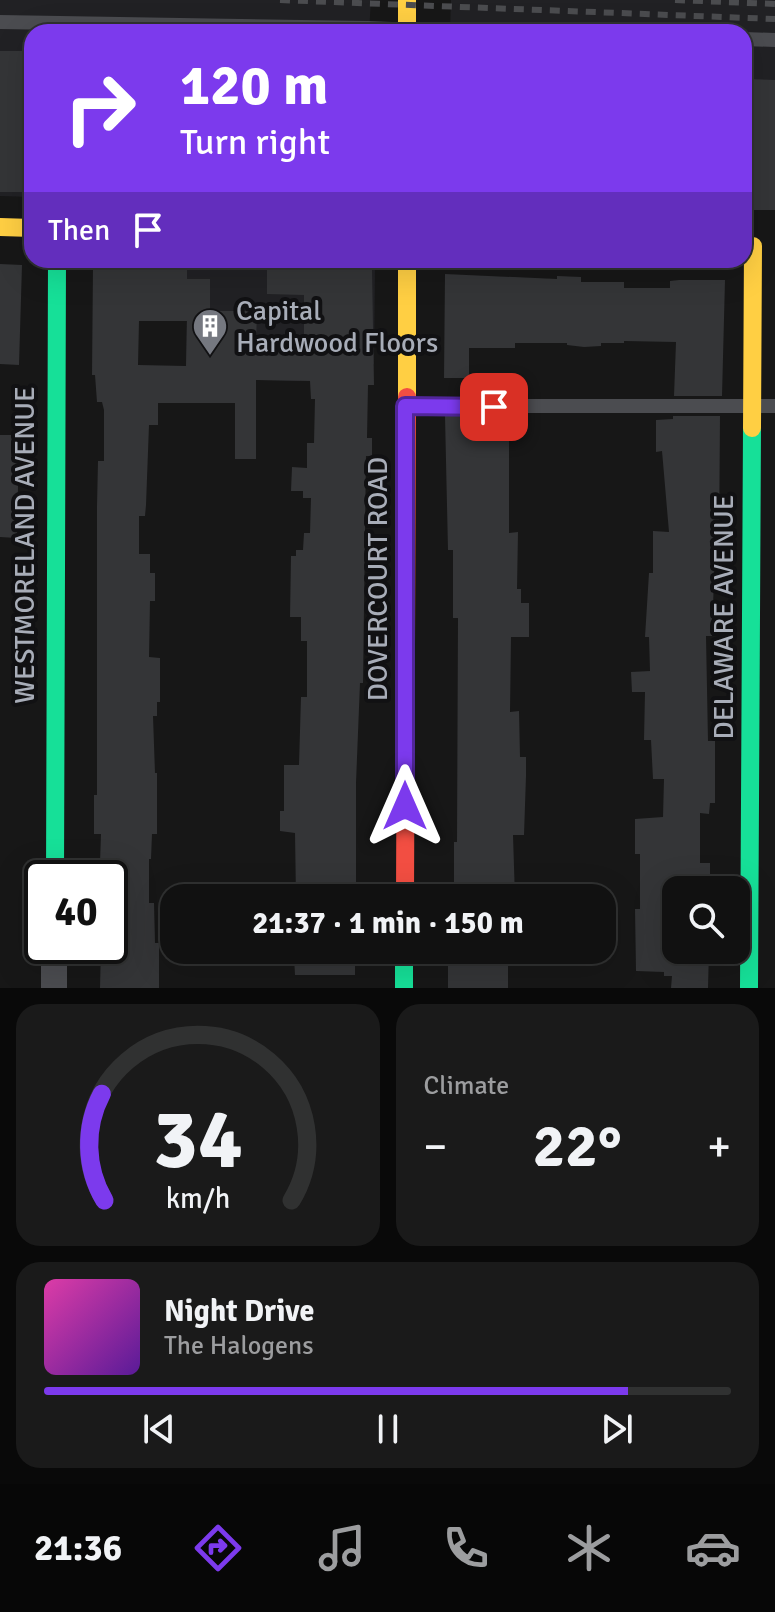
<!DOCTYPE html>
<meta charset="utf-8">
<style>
:root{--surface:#111;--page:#1a1a1a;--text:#f1f3f6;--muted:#9c9d9f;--line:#303131;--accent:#7c3aed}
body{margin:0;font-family:Signika,sans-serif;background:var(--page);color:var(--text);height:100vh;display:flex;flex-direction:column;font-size:30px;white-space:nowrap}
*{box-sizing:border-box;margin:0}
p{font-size:26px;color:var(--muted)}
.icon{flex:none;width:44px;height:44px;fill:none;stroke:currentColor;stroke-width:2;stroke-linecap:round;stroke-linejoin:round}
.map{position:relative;height:988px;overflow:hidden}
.panel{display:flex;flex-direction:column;gap:16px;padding:16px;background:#090909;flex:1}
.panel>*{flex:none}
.hud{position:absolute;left:24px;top:24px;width:728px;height:244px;border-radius:24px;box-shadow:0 8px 32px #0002,0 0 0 2px var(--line);background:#7c3aed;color:#fff;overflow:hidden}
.tools{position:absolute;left:662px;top:876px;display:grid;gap:16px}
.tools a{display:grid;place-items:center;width:88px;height:88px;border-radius:16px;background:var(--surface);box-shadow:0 8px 32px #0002,0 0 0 2px var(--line);font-size:40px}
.speed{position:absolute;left:24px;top:860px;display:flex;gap:16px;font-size:40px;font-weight:700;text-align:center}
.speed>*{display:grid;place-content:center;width:104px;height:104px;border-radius:50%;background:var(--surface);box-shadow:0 8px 32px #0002,0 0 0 2px var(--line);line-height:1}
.speed .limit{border:4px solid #111;border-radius:12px;background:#fff;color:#111}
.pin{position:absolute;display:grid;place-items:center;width:68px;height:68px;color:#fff;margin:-34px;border-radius:16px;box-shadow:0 4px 12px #0006}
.me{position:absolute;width:88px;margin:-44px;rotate:0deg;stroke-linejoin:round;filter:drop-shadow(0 0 6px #0008)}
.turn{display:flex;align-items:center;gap:28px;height:168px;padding:0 24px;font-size:36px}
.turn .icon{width:104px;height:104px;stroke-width:2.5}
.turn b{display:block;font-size:56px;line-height:68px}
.then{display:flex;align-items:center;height:76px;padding:0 24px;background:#0003;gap:16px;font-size:30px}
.big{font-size:60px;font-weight:700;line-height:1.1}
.panel .tile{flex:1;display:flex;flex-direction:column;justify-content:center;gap:12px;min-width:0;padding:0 28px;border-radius:24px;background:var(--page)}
.panel .dial{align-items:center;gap:0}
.dial svg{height:208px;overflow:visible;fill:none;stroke:var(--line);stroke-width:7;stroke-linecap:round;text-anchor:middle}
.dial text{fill:var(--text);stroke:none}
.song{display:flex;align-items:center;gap:24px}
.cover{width:96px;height:96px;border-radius:12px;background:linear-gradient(135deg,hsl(320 70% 55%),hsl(270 70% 35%))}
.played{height:8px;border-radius:4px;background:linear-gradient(90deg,var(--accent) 85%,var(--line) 85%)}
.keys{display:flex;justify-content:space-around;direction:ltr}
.heat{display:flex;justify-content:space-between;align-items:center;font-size:44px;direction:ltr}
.panel .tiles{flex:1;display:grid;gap:16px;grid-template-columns:1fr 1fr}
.tile:last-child{grid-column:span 2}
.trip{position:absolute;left:160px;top:884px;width:456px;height:80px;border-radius:24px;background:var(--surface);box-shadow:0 8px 32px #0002,0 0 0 2px var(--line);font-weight:700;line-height:80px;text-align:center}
.tabs{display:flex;height:128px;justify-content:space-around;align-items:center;background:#070707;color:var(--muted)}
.tabs .icon{width:56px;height:56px}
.tabs .active{color:var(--accent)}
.tabs b{font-size:36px;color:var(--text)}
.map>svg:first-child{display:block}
.built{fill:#212124}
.building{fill:#343537;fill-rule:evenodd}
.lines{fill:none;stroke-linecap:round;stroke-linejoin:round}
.lane{stroke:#4b4c50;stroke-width:14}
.street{stroke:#4b4c50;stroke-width:26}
.fast{stroke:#16e098;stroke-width:18}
.slow{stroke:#ffcf43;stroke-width:18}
.jam{stroke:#f24e42;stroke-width:18}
.rail{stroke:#4b4c4f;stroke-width:6;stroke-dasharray:10 8;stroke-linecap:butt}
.lane-bridge{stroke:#4b4c50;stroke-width:14}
.route-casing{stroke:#51269a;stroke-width:20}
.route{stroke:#7c3aed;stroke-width:14}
.labels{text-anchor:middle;stroke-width:8;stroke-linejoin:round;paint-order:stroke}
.poi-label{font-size:28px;fill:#a8adb8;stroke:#111113;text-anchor:start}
.street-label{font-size:28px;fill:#a8adb8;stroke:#111113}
</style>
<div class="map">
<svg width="775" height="988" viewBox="0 0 775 988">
<rect width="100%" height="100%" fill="#171717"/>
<path class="built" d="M 0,0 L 371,0 L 369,32 L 32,32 L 32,197 L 0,196 Z
M 451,0 L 775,0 L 775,210 L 744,210 L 744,32 L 450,32 Z
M 187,266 L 375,270 L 374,364 L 301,362 L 300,381 L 256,380 L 256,403 L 186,403 Z"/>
<path class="building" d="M 0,51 L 32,51 L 32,192 L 0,192 Z
M 748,79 L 775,80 L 775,210 L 744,210 L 744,102 L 748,103 Z
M 0,264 L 22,265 L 19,365 L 0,364 Z
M 93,265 L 187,266 L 187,279 L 210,279 L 210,311 L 257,311 L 256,344 L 304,344 L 304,295 L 267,294 L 267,268 L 372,270 L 374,385 L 368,385 L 367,438 L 372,438 L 372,456 L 366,456 L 363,683 L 360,683 L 356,783 L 356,898 L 296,898 L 295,833 L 280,831 L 280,811 L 284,811 L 284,765 L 299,765 L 301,697 L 307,697 L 307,641 L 301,641 L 301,617 L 290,617 L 291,556 L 296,556 L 296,550 L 303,550 L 304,533 L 310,533 L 311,498 L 303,498 L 303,491 L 291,491 L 292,467 L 307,468 L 307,443 L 314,443 L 315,399 L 311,399 L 310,381 L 256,380 L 256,459 L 235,459 L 235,403 L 158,403 L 158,425 L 149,425 L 146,505 L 145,516 L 139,516 L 139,554 L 150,554 L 150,573 L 155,573 L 155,601 L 150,601 L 149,657 L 160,658 L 160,702 L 157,702 L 157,716 L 153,716 L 155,773 L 157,773 L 157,834 L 152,834 L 151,859 L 149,859 L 149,903 L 154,903 L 155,943 L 159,943 L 159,988 L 100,988 L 101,946 L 110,946 L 110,878 L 108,878 L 108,872 L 102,871 L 100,863 L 101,834 L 94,834 L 94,795 L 97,795 L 97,506 L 98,461 L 104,461 L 104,410 L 102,402 L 97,402 L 95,375 L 92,375 ZM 139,321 L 187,321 L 186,366 L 138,365 Z
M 445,274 L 557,279 L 557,276 L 581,277 L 581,282 L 624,282 L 624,288 L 670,288 L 670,281 L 679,280 L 725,280 L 722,396 L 674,396 L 676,342 L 624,341 L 624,343 L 601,343 L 601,346 L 584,347 L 567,345 L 567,343 L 515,343 L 515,348 L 469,348 L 469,378 L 444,378 Z
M 445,416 L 504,416 L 504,436 L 509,436 L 509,533 L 518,532 L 517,589 L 521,589 L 521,603 L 529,603 L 529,637 L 511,637 L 510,712 L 519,711 L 520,757 L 526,757 L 526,776 L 524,835 L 513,835 L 515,898 L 454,898 L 454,842 L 457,842 L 458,618 L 453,618 L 453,550 L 448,550 Z
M 673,416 L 720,416 L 719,548 L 715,548 L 712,636 L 706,636 L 708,741 L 715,741 L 715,803 L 710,803 L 709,814 L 700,813 L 700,863 L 710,863 L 710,882 L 696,882 L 696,890 L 676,890 L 676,950 L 709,950 L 708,988 L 671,988 L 672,976 L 664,976 L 664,972 L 636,971 L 635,909 L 640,909 L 640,854 L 635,854 L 635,819 L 663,817 L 664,779 L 653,779 L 651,740 L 644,740 L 645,692 L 632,692 L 631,672 L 650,671 L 649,637 L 645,637 L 649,573 L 653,573 L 653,531 L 669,532 L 662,451 L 656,452 L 656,420 L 673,419 Z
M 0,435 L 19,435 L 17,538 L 0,537 Z
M 316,950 L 348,950 L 348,957 L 355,957 L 355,975 L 295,975 L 294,957 L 316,957 Z
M 448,950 L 508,950 L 508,988 L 448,988 Z"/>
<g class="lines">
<path class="lane" d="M 0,22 L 367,28
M 744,39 L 775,40
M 410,406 L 775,406"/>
<path class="street" d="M 54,988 L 54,946"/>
<path class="fast" d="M 55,878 L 57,260
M 404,950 L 404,988
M 749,988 L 752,428"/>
<path class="slow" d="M 407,0 L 407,32
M 0,227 L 32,228
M 407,397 L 407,260
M 752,428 L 753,246"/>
<path class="jam" d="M 405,898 L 407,397"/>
<path class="rail" d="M 280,0 L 775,19
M 675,0 L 775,4"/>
<path class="lane-bridge" d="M 367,28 L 467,32"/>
</g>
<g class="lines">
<g class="route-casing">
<path id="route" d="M 405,806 L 405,406 L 494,407"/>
</g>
<use href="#route" class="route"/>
</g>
<defs>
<g id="building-pin" transform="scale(1.8)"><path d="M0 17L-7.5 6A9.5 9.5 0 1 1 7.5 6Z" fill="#757880" stroke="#111113"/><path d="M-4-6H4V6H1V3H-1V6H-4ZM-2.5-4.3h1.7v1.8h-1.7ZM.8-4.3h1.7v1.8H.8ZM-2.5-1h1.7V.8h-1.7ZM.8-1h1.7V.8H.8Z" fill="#fff"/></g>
</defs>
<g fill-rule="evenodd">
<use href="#building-pin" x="210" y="326"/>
</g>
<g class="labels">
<g class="poi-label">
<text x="236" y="320">Capital<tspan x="236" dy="32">Hardwood Floors</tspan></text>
</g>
<g class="street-label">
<text transform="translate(24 545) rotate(-90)" y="10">WESTMORELAND AVENUE</text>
<text transform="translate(377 579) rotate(-90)" y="10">DOVERCOURT ROAD</text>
<text transform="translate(723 617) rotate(-90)" y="10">DELAWARE AVENUE</text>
</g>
</g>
</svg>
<div class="tools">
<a><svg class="icon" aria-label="search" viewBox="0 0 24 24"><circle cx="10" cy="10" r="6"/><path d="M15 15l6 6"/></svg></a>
</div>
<div class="speed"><div class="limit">40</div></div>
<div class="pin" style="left:494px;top:407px;background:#d93025"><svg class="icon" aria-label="arrive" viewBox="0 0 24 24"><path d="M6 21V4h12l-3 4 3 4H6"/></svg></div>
<svg class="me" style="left:405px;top:806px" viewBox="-20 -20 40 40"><path d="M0-17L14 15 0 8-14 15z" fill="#7c3aed" stroke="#fff" stroke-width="4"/></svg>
<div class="trip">21:37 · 1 min · 150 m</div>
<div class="hud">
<div class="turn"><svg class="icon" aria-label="right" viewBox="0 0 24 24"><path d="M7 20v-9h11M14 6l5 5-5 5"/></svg><div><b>120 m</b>Turn right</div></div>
<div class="then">Then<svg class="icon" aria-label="arrive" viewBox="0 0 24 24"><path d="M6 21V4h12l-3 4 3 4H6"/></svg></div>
</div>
</div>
<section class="panel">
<div class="tiles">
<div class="tile dial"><svg viewBox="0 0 100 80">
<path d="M14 69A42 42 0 1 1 86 69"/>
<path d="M14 69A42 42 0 0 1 13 28" stroke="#7c3aed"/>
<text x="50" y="56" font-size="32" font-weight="700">34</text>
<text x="50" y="72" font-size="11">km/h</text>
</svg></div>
<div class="tile"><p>Climate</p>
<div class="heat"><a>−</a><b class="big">22°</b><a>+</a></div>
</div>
<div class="tile">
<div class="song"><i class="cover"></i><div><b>Night Drive</b><p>The Halogens</p></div></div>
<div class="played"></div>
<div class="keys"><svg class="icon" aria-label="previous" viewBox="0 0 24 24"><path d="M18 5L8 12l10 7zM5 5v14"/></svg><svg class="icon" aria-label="pause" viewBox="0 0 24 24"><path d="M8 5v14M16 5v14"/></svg><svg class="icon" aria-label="next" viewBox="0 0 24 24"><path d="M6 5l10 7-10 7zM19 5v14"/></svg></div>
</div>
</div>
</section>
<nav class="tabs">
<b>21:36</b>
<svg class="icon active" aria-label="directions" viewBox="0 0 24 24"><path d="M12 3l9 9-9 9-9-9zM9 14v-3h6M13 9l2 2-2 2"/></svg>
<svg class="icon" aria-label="music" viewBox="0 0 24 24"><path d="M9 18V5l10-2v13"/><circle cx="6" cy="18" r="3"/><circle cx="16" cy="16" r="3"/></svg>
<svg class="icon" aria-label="phone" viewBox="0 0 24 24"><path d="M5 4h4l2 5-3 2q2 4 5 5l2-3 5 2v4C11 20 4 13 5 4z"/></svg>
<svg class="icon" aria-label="climate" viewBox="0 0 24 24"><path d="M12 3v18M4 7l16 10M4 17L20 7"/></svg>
<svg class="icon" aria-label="car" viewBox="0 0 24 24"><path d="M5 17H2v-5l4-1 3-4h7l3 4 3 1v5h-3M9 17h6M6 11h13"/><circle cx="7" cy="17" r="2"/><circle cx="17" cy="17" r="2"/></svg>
</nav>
